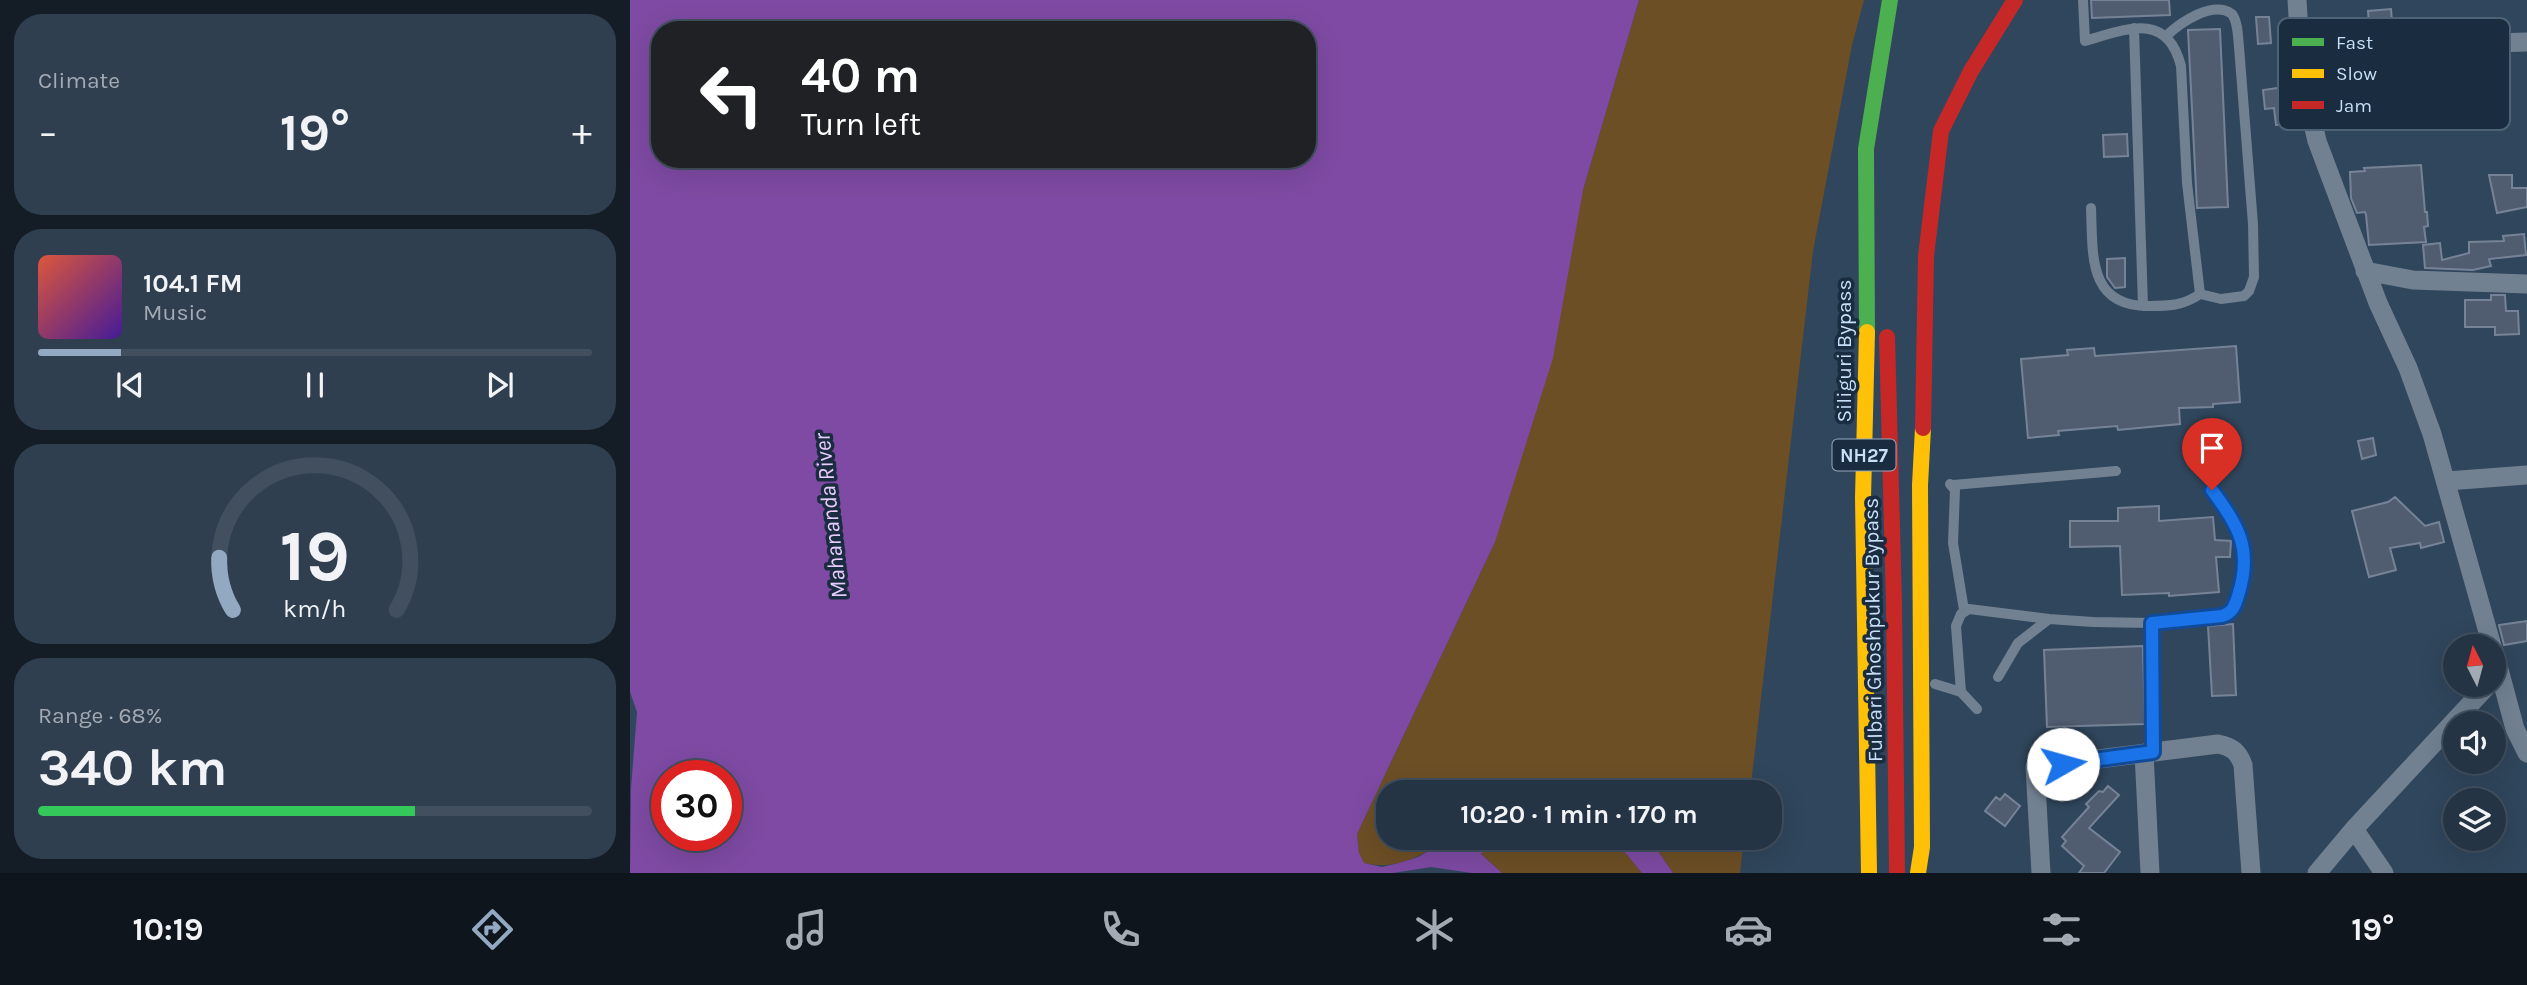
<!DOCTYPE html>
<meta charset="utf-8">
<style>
:root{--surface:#243445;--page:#303f50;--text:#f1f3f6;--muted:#a3aab3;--line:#414f5e;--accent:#93a9c1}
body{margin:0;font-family:Karla,sans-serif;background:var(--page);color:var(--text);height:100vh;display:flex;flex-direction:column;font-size:26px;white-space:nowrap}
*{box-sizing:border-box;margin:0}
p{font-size:23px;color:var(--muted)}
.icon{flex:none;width:38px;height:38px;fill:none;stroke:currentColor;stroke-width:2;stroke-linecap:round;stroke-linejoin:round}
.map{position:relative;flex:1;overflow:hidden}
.details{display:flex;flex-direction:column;gap:14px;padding:14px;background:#141d26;width:630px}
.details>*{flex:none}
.banner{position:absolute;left:21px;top:21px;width:665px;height:147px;border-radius:28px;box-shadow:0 7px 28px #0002,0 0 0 2px var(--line);background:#202124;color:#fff;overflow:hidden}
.needle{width:46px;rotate:354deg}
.controls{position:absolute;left:1813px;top:634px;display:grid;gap:14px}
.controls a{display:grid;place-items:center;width:63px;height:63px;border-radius:50%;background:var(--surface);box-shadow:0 7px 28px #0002,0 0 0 2px var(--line);font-size:35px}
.speed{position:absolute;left:21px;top:760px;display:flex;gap:14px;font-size:35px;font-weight:700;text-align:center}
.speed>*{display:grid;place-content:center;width:91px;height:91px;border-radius:50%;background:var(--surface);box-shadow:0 7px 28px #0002,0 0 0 2px var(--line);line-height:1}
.speed .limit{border:10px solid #d22;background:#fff;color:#111}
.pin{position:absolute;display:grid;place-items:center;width:60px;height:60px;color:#fff;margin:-72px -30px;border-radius:50% 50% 50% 0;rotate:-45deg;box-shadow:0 0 7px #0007}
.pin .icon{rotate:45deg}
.me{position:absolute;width:77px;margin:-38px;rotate:83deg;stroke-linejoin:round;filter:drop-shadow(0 0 5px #0008)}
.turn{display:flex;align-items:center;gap:24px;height:147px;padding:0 35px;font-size:32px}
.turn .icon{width:91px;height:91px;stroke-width:2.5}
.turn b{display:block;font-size:49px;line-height:60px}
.big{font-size:52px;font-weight:700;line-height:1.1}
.details .tile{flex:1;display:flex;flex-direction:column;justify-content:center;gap:10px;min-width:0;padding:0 24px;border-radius:28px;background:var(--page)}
.details .dial{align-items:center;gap:0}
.dial svg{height:182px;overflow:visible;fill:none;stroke:var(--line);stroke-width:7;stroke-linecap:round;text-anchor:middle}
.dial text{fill:var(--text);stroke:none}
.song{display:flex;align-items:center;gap:21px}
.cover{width:84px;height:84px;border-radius:10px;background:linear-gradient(135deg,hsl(10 70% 55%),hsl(260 70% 35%))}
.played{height:7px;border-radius:4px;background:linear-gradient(90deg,var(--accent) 15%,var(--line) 15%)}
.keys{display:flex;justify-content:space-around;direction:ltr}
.heat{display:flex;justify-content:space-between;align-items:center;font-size:38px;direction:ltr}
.charge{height:10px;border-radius:5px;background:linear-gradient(90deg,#34c759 68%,var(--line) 0)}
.trip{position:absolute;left:746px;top:780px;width:406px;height:70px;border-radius:28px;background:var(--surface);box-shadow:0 7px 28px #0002,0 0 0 2px var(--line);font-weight:700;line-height:70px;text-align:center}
.tab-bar{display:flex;height:112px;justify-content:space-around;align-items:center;background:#0e151c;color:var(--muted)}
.tab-bar .icon{width:49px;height:49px}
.tab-bar .current{color:var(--accent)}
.tab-bar b{font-size:32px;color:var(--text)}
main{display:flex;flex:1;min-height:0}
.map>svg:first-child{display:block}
.green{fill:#6d4f25}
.water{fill:#7e4aa3;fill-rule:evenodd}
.building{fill:#505d71;stroke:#768397;stroke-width:2}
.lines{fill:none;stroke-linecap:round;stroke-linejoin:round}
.lane{stroke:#718191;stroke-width:10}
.street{stroke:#718191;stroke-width:19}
.fast{stroke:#4caf50;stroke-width:16}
.slow{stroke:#ffc107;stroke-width:16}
.jam{stroke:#c62828;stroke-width:16}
.route-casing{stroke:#114b97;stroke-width:18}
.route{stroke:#1a73e8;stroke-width:12}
.labels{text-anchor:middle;stroke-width:7;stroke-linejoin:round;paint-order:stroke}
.shield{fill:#1a2c3f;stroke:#94a9c0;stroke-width:2}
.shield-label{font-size:19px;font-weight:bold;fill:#c8dff8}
.street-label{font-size:21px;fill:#c8dff8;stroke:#1a2c3f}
.water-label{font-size:23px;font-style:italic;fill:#e9ccfe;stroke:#1a2c3f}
.key{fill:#1a2c3f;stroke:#4e6276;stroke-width:2}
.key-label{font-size:19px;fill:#c8dff8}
</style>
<main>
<section class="details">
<div class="tile"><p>Climate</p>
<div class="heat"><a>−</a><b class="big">19°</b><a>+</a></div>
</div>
<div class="tile">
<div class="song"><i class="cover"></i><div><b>104.1 FM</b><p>Music</p></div></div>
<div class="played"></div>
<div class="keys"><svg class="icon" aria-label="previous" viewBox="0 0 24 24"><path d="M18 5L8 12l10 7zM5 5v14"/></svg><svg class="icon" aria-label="pause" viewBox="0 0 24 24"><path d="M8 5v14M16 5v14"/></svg><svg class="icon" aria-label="next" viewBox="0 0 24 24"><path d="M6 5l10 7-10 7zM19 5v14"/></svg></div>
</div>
<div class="tile dial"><svg viewBox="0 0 100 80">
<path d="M14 69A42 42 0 1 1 86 69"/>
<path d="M14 69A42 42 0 0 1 8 46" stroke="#93a9c1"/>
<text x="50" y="56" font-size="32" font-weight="700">19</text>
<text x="50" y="72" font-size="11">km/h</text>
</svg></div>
<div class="tile"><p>Range · 68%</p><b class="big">340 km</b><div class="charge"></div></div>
</section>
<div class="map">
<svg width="1897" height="873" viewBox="0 0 1897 873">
<rect width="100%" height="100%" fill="#30465c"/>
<path class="green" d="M 1009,0 L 1234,0 L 1222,45 L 1183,251 L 1120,793 L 966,793 L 935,785 L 907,793 L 758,793 L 758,838 L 822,838 C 793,854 768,871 734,863 L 729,854 L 727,834 L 865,542 L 953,190 Z
M 866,838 L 983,838 L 1012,873 L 872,873 L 851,854 Z
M 1019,838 L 1114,838 L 1110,873 L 1043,873 Z"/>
<path class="water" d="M 0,0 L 1009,0 L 953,190 L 923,358 L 865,542 L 727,834 L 729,853 L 734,863 L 752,867 L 769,863 L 788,857 L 822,838 L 866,838 L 851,854 L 872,873 L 842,873 L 801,867 L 763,873 L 0,873 L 1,789 L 7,712 L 0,692 ZM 30,30 L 677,30 L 677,159 L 30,159 ZM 37,775 L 96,775 L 96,835 L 37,835 Z
M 983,838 L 1019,838 L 1043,873 L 1012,873 Z"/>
<path class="building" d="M 1461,0 L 1539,0 L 1540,15 L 1462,18 Z
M 1761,9 L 1763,34 L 1740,35 L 1738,11 Z
M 1626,17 L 1639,17 L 1641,43 L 1628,44 Z
M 1590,29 L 1598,207 L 1567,208 L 1558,30 Z
M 1655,87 L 1660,124 L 1646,125 L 1644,108 L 1635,109 L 1633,90 Z
M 1497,134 L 1498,156 L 1474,157 L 1473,135 Z
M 1791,165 L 1795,212 L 1797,212 L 1798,226 L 1794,227 L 1796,242 L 1739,245 L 1736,215 L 1735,212 L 1727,213 L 1721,198 L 1720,172 L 1735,171 L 1734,168 Z
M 1859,175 L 1882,175 L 1882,188 L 1897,188 L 1897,207 L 1867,213 Z
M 1894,234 L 1896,255 L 1859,259 L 1861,266 L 1843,270 L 1795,268 L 1793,245 L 1810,243 L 1812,260 L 1839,253 L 1839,242 L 1874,241 L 1873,236 Z
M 1495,258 L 1495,287 L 1485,288 L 1477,277 L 1477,259 Z
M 1861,295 L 1875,295 L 1876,311 L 1888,311 L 1889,334 L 1865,335 L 1865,327 L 1835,327 L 1835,300 L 1861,300 Z
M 1606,346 L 1610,402 L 1583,404 L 1583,407 L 1549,408 L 1550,424 L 1488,430 L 1487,426 L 1428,431 L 1429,435 L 1398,438 L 1391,359 L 1438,355 L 1437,350 L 1464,348 L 1465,356 Z
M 1743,438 L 1746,455 L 1732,459 L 1728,441 Z
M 1765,497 L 1795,526 L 1809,522 L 1814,542 L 1791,548 L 1790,543 L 1760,548 L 1766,570 L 1739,577 L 1722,511 L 1758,502 Z
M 1529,506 L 1529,521 L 1583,517 L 1585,540 L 1601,541 L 1600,557 L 1586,557 L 1589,592 L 1539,596 L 1539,593 L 1492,595 L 1490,546 L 1440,547 L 1440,521 L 1488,521 L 1488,508 Z
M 1897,621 L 1897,641 L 1874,645 L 1869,625 Z
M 1603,624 L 1606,695 L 1582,696 L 1578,626 Z
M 1513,646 L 1515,724 L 1417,727 L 1414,650 Z
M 1478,786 L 1489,795 L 1459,828 L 1490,852 L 1474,873 L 1449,873 L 1454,866 L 1432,846 L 1436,841 L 1432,837 L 1459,807 L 1456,804 L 1469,791 L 1473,792 Z
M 1375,794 L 1390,806 L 1375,826 L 1355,811 L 1366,797 L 1370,800 Z"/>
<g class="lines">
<path class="lane" d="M 1453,0 L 1455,41 C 1496,29 1537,11 1551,66 L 1557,183 L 1570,294 C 1553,306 1538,306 1518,306 C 1457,306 1463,253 1461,208
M 1504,28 L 1513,306
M 1536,36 C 1550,23 1582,0 1602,14 C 1608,22 1608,37 1609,47 L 1623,224 L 1624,277 L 1619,291 L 1614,296 L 1591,299 L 1570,294
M 1320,484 L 1325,490 L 1323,543 L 1334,610
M 1323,485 L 1486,471
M 1522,623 L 1523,752
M 1368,677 L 1388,643 L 1419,619
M 1305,684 L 1331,692 L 1347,709
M 1331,692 L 1326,626 L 1331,614 L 1339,609 L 1419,619 L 1463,622 L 1522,623 L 1592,616 L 1601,612 C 1605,605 1607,598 1609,591 C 1623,547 1607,524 1582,490"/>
<path class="street" d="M 1667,0 L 1670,49 L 1680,111 L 1687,141 L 1748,303 L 1778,368 L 1802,434 L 1862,646
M 1670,49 L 1897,42
M 1735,271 L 1783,280 L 1897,284
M 1817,481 L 1897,475
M 1864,651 L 1885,729 L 1897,753
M 1514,753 L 1520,873
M 1724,829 L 1754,873
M 1411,873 L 1405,767 L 1588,744 C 1602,747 1608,751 1613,765 L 1621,873
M 1687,873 L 1724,829 L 1859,684"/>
<path class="fast" d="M 1237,332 L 1236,149 L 1260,0"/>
<path class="slow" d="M 1237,332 L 1233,498 L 1239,873
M 1288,873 L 1292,847 L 1290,485 L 1293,428"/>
<path class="jam" d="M 1257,337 L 1264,604 L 1267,873
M 1293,428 L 1296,256 L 1311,131 L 1341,71 L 1385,0"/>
</g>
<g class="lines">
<g class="route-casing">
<path id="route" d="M 1433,764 L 1523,752 L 1522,623 L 1592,616 C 1603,613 1605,605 1608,596 C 1623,549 1609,527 1582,490"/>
</g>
<use href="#route" class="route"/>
</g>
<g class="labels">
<rect class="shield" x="1202.5" y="439.5" width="63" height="31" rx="5"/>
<g class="shield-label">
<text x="1234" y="462">NH27</text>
</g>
<g class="street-label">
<text transform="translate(1214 351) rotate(-90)" y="7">Siliguri Bypass</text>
<text transform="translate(1243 630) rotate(-91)" y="7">Fulbari Ghoshpukur Bypass</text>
</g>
<g class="water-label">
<text transform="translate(200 516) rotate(-96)" y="8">Mahananda River</text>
</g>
</g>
<rect x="1648" y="18" width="232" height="112" rx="10" class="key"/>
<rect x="1662" y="38" width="32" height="8" fill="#4caf50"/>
<rect x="1662" y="69" width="32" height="9" fill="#ffc107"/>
<rect x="1662" y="101" width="32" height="8" fill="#c62828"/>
<g class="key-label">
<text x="1706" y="49">Fast</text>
<text x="1706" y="80">Slow</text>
<text x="1706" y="112">Jam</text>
</g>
</svg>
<div class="controls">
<a><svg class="needle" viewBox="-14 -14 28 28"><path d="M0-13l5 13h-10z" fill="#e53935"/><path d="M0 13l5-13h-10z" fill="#a3aab3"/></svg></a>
<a><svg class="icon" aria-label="sound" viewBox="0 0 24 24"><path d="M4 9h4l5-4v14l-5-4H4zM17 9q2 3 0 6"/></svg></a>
<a><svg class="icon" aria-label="layers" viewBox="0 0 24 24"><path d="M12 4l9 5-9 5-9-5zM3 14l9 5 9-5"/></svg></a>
</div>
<div class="speed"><div class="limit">30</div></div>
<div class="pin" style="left:1582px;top:490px;background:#d93025"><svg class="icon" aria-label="arrive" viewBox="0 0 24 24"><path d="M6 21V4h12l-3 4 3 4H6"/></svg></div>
<svg class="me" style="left:1433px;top:764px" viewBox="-20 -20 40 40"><circle r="19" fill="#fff"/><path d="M0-13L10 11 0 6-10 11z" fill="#1a73e8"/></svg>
<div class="trip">10:20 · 1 min · 170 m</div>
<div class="banner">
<div class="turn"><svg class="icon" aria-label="left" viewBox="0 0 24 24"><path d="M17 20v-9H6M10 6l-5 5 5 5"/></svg><div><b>40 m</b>Turn left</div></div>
</div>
</div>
</main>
<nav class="tab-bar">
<b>10:19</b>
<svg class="icon current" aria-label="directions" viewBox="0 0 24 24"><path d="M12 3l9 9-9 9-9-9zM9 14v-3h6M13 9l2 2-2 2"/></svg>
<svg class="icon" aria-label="music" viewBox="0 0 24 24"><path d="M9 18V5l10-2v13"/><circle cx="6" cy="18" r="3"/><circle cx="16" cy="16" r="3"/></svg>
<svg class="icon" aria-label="phone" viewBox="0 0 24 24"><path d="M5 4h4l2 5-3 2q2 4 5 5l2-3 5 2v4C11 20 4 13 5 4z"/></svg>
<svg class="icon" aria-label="climate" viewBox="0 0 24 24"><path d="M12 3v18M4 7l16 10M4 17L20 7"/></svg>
<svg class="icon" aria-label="car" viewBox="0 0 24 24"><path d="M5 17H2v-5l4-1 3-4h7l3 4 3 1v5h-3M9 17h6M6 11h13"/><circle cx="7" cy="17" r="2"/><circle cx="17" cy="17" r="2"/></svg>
<svg class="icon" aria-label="filters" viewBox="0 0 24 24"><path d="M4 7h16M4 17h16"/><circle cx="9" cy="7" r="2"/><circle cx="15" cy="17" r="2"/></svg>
<b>19°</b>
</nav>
